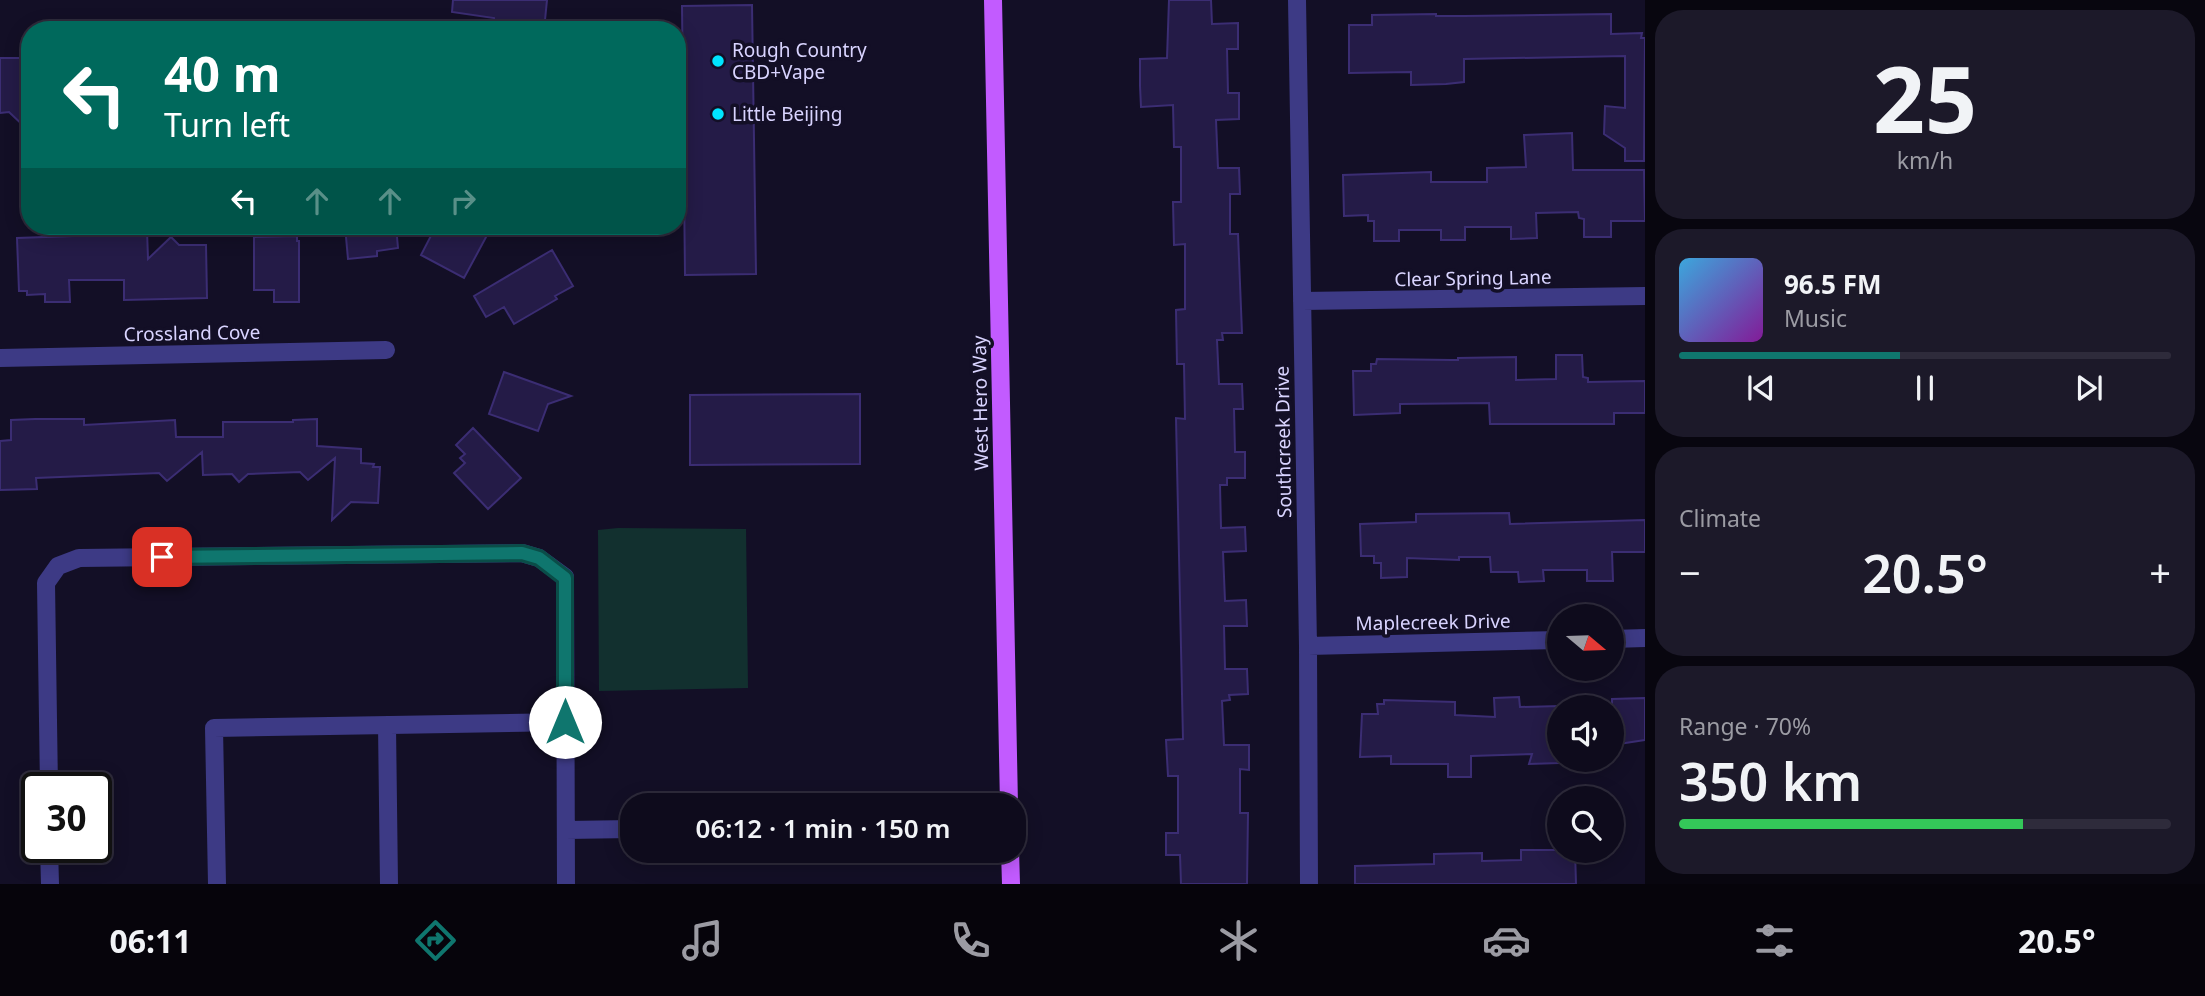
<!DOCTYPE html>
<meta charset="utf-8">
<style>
:root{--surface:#0e0b1c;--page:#1c1929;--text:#f1f3f6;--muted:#9b9ba3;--line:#2e2b3b;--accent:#0f766e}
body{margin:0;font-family:"Noto Sans",sans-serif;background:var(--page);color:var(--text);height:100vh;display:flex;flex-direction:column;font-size:26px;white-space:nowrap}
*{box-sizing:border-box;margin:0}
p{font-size:23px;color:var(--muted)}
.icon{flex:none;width:38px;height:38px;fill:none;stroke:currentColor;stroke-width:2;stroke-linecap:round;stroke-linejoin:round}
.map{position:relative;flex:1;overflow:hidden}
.side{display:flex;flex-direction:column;gap:10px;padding:10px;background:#08060f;width:560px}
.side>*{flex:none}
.guide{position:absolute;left:21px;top:21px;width:665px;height:214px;border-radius:28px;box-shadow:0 4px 18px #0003,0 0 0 2px var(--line);background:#00695c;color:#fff;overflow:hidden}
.needle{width:46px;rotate:109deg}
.controls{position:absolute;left:1547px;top:604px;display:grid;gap:14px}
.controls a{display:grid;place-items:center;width:77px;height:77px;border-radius:50%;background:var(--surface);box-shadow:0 4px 18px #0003,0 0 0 2px var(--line);font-size:35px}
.speed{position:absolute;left:21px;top:772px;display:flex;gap:14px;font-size:35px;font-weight:700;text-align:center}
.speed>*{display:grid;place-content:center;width:91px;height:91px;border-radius:50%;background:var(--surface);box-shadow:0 4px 18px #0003,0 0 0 2px var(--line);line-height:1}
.speed .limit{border:4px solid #111;border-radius:10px;background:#fff;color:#111}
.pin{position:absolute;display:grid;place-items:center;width:60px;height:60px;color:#fff;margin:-30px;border-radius:14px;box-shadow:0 4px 10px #0006}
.me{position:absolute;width:77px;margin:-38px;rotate:0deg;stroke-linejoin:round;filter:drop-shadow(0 0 5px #0008)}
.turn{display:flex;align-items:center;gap:24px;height:147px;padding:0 28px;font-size:32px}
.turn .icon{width:91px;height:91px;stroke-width:2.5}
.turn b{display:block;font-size:49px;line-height:60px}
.lanes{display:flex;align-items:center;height:66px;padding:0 28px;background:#0003;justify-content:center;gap:35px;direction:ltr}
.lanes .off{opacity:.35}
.big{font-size:52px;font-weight:600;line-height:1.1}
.side .tile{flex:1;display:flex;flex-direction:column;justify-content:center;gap:10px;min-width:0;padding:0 24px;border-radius:28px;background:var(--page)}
.side .dial{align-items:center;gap:0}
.dial b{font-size:91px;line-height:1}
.song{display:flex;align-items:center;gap:21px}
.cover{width:84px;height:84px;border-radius:10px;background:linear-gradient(135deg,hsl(200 70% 55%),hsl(290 70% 35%))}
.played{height:7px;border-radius:4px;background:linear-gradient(90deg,var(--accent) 45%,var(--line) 45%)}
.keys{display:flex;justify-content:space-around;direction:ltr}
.heat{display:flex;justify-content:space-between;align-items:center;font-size:38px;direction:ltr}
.charge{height:10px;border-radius:5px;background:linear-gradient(90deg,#34c759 70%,var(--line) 0)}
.trip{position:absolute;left:620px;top:793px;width:406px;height:70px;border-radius:28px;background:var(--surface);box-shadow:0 4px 18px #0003,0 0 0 2px var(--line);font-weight:600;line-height:70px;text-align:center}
.tabs{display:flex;height:112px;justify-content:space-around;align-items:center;background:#06040b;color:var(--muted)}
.tabs .icon{width:49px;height:49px}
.tabs .current{color:var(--accent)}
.tabs b{font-size:32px;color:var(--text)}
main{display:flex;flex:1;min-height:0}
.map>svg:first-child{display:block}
.green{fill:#12302f}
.building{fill:#241b47;stroke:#3b2d73;stroke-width:2}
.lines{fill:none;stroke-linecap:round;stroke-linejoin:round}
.minor{stroke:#3d3a85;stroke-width:18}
.major{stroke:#c25bff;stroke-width:18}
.route-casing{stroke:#0a4d48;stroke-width:18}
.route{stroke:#0f766e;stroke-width:12}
.poi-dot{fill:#00e5ff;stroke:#130f26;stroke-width:2.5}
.labels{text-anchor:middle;stroke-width:7;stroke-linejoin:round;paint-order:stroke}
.poi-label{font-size:19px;fill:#d9d4ff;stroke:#130f26;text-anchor:start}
.street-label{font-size:19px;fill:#d9d4ff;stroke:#130f26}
</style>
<main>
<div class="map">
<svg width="1645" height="884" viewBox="0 0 1645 884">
<rect width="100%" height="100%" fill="#130f26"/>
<path class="green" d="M 618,528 L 746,529 L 748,688 L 599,691 L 598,530 Z"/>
<path class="building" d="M 453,0 L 547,0 L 544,30 L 493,30 L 494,18 L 452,12 Z
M 1169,0 L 1211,0 L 1212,24 L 1238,23 L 1238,49 L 1227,49 L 1228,93 L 1239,93 L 1239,119 L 1216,120 L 1218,168 L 1239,168 L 1240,194 L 1230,194 L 1230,234 L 1238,234 L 1242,333 L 1222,333 L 1223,340 L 1217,340 L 1219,384 L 1242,384 L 1243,409 L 1234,409 L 1235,452 L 1245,452 L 1245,478 L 1227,478 L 1227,485 L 1220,485 L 1221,528 L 1245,527 L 1246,551 L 1223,552 L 1225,601 L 1246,600 L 1247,626 L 1224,626 L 1225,669 L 1247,669 L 1248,694 L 1229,695 L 1230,700 L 1222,701 L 1224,745 L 1249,745 L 1249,770 L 1240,769 L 1240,813 L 1248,813 L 1247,884 L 1181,884 L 1180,855 L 1166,855 L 1166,833 L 1178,833 L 1178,776 L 1168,776 L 1166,740 L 1183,739 L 1176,418 L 1185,419 L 1184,364 L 1177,364 L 1176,310 L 1185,309 L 1185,244 L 1174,245 L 1173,202 L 1181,202 L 1181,147 L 1174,147 L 1173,105 L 1141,107 L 1140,86 L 1140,59 L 1167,58 Z
M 752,5 L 756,274 L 685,275 L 682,6 Z
M 1436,14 L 1436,16 L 1464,16 L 1611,14 L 1611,34 L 1642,33 L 1641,38 L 1645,38 L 1644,161 L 1625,161 L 1625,148 L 1604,134 L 1605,106 L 1625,108 L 1625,56 L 1464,59 L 1464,82 L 1446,84 L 1411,85 L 1411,72 L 1349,73 L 1349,25 L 1372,25 L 1372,15 Z
M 0,58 L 25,58 L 27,129 L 9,112 L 0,113 Z
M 1572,133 L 1573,170 L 1644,170 L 1645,221 L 1611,221 L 1611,237 L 1584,237 L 1584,219 L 1579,218 L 1578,212 L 1536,213 L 1537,238 L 1511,239 L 1511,227 L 1465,227 L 1465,240 L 1441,240 L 1441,230 L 1399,230 L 1399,241 L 1374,241 L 1374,221 L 1368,221 L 1368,215 L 1344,216 L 1343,175 L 1431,172 L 1431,182 L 1487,182 L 1487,168 L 1526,167 L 1524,135 Z
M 345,226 L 396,226 L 398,248 L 377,251 L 377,256 L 348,259 Z
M 436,226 L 492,226 L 464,278 L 421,255 Z
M 147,230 L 148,259 L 171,237 L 179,245 L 206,245 L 207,298 L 124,300 L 124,280 L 69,280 L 70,302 L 45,302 L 45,294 L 27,295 L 27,291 L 19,291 L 17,238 L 103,235 L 103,231 Z
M 297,236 L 297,241 L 299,241 L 299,302 L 274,302 L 274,290 L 254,290 L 254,237 Z
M 552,250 L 573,286 L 555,296 L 557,299 L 514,324 L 504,307 L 486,317 L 474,296 Z
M 1556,355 L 1582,355 L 1583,377 L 1588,378 L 1588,382 L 1645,381 L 1645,413 L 1614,413 L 1614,424 L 1490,424 L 1489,403 L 1400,404 L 1400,413 L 1354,415 L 1353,371 L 1371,371 L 1371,364 L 1376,364 L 1377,359 L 1452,360 L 1458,360 L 1458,358 L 1516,357 L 1516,380 L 1556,379 Z
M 504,372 L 571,396 L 548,404 L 538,431 L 489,414 Z
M 860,394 L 860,464 L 690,465 L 690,395 Z
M 35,419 L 84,419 L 84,425 L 175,420 L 176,437 L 223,437 L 223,422 L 293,422 L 293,420 L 317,419 L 317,446 L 361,449 L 361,463 L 374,464 L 373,467 L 380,467 L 378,503 L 351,502 L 332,520 L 335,458 L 308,480 L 300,472 L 248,474 L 239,482 L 232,474 L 203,475 L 202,452 L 167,481 L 159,473 L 36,478 L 37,489 L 0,490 L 0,441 L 11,440 L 11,420 Z
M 473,428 L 521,478 L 488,509 L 454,473 L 465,463 L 460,458 L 465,454 L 456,445 Z
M 1509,513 L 1510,524 L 1645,520 L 1645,552 L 1612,552 L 1613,581 L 1587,581 L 1587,570 L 1543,570 L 1544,581 L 1519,582 L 1518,572 L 1491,572 L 1490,557 L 1459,557 L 1459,560 L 1407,558 L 1407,577 L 1381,578 L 1381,563 L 1374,563 L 1374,556 L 1361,556 L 1360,524 L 1416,522 L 1416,514 Z
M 1519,697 L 1520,707 L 1559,706 L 1559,763 L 1529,764 L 1532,754 L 1471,756 L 1471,777 L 1448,777 L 1448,764 L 1391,764 L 1391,756 L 1360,757 L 1362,714 L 1378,714 L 1377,704 L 1384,704 L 1384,700 L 1455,702 L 1455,715 L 1495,717 L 1494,698 Z
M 1645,698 L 1645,740 L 1612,745 L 1612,699 Z
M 1521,850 L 1575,850 L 1576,884 L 1355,884 L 1355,866 L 1434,864 L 1434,854 L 1482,853 L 1482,861 L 1521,860 Z"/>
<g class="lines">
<path class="minor" d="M 1297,0 L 1308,646 L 1309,884
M 1302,301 L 1645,296
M 0,358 L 386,350
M 1612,639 L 1645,638
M 1308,646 L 1559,640
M 387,725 L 389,884
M 49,788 L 46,583 L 58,566 L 79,558 L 522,553 L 539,558 L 565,577 L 566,884
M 566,830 L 632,829
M 49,847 L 50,884
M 217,884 L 214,728 L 565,722"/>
<path class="major" d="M 993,0 L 1009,805
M 1010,850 L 1011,884"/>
</g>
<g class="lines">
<g class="route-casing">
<path id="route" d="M 162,557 L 522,553 L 539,558 L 565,578 L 565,722"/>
</g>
<use href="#route" class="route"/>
</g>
<g class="poi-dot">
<circle cx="718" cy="61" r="7"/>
<circle cx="718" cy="114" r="7"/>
</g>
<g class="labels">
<g class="poi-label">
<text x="732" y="57">Rough Country<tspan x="732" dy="22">CBD+Vape</tspan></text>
<text x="732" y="121">Little Beijing</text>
</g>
<g class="street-label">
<text transform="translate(1473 278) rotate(-1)" y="7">Clear Spring Lane</text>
<text transform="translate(192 333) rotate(-1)" y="7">Crossland Cove</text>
<text transform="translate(980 403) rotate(-91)" y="7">West Hero Way</text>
<text transform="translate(1283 442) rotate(-91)" y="7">Southcreek Drive</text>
<text transform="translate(1433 622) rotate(-1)" y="7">Maplecreek Drive</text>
</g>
</g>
</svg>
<div class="controls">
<a><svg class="needle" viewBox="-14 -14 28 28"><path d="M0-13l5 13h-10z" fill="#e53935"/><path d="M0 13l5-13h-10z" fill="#9b9ba3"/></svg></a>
<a><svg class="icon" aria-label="sound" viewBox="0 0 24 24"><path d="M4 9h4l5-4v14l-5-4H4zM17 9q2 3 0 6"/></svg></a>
<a><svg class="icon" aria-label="search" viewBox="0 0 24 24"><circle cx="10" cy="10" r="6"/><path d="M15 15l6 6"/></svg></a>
</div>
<div class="speed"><div class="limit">30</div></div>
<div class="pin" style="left:162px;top:557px;background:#d93025"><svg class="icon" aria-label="arrive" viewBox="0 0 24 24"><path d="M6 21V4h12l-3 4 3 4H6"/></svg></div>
<svg class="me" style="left:565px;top:722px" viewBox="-20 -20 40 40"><circle r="19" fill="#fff"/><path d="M0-13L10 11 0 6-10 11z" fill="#0f766e"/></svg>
<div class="trip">06:12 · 1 min · 150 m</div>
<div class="guide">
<div class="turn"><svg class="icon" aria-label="left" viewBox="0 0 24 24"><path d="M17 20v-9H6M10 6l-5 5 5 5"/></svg><div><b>40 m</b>Turn left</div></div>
<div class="lanes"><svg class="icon" aria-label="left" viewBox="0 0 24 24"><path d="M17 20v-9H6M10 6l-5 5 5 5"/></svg><svg class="icon off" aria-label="ahead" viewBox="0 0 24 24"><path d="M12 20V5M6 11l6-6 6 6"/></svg><svg class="icon off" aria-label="ahead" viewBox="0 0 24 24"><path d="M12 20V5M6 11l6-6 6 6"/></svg><svg class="icon off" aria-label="right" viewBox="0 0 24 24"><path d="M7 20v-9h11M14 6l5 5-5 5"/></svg></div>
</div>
</div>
<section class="side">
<div class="tile dial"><b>25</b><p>km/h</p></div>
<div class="tile">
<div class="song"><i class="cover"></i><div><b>96.5 FM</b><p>Music</p></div></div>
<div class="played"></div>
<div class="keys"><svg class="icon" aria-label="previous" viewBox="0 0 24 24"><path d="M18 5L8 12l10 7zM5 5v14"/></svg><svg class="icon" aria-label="pause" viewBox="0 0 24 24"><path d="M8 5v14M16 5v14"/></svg><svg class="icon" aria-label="next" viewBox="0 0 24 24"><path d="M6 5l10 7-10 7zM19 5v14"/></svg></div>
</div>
<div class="tile"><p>Climate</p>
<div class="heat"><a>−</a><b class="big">20.5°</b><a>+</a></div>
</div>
<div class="tile"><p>Range · 70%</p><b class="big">350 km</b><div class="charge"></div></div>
</section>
</main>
<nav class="tabs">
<b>06:11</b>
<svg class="icon current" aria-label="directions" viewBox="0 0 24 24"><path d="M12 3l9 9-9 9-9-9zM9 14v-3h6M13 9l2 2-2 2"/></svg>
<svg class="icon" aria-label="music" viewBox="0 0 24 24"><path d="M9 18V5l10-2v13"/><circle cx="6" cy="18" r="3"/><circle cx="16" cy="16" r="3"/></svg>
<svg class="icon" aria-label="phone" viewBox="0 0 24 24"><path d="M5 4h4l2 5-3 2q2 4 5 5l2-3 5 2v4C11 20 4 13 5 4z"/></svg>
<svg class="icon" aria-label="climate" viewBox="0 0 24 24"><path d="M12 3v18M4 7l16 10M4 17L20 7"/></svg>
<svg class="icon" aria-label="car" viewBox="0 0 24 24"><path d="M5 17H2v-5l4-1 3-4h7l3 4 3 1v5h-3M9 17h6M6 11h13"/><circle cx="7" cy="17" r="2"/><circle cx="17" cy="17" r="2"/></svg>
<svg class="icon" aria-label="filters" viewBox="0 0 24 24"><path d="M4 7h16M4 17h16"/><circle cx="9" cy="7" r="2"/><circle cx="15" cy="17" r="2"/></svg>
<b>20.5°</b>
</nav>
